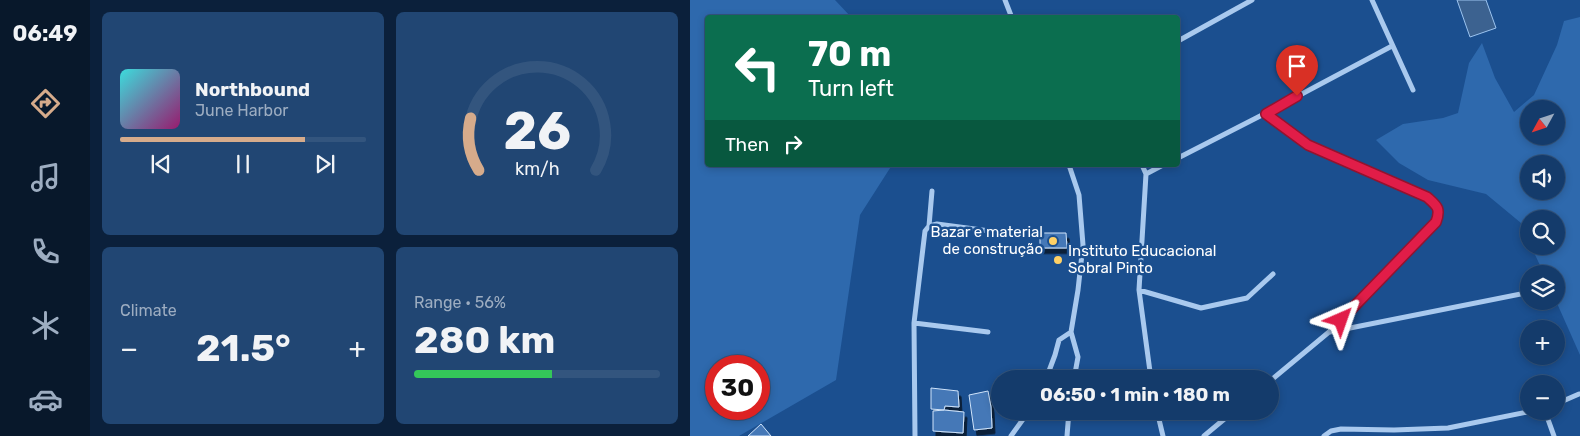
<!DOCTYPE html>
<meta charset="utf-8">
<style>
:root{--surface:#143b6b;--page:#214673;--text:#f1f3f6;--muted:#9dadc1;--line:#33557e;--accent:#d6ab8b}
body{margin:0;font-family:Rubik,sans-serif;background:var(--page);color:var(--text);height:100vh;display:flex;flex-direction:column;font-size:19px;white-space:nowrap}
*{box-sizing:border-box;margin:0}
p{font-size:16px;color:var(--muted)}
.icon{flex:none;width:28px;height:28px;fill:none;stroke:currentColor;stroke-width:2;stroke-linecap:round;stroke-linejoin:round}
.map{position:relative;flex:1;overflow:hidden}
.sheet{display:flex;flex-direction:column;gap:12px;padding:12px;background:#0b203b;width:600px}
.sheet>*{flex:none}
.banner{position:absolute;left:15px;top:15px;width:475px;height:152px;border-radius:5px;box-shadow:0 2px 8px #0003,0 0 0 1px var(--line);background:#0b6e4f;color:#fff;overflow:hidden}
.needle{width:32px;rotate:230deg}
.fabs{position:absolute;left:830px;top:100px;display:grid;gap:10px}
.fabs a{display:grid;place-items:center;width:45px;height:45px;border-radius:50%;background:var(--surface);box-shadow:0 2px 8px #0003,0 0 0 1px var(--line);font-size:25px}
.speed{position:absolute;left:15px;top:355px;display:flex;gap:10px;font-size:25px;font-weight:700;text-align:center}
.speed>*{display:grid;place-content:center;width:65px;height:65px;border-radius:50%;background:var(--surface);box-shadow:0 2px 8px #0003,0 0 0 1px var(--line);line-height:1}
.speed .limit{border:8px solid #d22;background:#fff;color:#111}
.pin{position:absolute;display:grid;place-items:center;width:42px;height:42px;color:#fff;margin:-51px -21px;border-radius:50% 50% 50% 0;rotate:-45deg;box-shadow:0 0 5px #0007}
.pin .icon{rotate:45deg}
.me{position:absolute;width:55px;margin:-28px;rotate:43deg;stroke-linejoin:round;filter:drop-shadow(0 0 4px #0008)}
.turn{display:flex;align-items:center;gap:18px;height:105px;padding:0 20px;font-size:22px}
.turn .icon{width:65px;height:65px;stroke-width:2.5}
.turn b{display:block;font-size:35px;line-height:42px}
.then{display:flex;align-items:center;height:48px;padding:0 20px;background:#0003;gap:10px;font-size:19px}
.big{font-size:38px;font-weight:700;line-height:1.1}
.sheet .tile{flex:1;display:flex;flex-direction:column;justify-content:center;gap:8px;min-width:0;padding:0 18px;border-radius:8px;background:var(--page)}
.sheet .dial{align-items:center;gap:0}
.dial svg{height:130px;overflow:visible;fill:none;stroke:var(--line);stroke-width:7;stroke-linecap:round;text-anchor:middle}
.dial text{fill:var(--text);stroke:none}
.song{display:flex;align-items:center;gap:15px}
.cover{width:60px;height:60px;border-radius:8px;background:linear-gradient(135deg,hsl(180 70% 55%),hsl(320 70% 35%))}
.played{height:5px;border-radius:2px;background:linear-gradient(90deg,var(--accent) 75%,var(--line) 75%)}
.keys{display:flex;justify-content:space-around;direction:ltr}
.heat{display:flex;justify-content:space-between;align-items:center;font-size:28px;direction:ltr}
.charge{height:8px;border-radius:4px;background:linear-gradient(90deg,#34c759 56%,var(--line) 0)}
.sheet .tiles{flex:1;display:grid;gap:12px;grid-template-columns:repeat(2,1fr)}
.trip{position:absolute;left:301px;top:370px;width:288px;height:50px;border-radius:25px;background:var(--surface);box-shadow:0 2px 8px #0003,0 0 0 1px var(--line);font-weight:700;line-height:50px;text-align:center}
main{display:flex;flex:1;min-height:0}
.tabs{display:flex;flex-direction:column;width:90px;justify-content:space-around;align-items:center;background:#08182b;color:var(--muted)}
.tabs .icon{width:35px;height:35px}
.tabs .selected{color:var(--accent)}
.tabs b{font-size:22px;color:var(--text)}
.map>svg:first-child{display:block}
.green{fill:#2e69ad;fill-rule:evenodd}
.water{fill:#3c6290;stroke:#9cc4f0}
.building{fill:#4478b7;stroke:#cfe3fa;filter:url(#shadow)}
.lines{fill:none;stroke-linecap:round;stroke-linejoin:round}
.street{stroke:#a9c9ee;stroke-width:5}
.route-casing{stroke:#92132f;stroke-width:12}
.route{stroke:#e11d48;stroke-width:9}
.poi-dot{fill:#ffd166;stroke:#1b4f8f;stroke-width:2}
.labels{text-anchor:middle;stroke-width:5;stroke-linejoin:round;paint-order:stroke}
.poi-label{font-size:15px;fill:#fff;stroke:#1b4f8f;text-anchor:end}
</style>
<main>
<nav class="tabs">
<b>06:49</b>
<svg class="icon selected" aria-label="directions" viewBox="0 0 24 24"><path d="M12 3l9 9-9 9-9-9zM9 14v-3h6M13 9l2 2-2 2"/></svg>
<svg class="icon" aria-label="music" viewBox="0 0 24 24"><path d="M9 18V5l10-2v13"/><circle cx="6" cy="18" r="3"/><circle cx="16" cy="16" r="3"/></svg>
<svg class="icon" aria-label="phone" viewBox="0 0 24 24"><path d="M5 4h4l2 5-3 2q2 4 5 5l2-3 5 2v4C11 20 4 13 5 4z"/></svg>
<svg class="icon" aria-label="climate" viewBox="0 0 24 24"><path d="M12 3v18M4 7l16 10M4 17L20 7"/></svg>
<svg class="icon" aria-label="car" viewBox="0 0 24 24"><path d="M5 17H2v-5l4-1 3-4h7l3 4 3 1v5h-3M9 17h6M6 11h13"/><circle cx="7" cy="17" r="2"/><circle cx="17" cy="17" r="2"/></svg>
</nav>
<section class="sheet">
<div class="tiles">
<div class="tile">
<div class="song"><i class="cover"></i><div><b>Northbound</b><p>June Harbor</p></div></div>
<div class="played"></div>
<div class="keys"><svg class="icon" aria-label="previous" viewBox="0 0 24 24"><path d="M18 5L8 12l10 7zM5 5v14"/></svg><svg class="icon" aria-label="pause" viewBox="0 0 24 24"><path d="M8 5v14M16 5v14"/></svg><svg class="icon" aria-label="next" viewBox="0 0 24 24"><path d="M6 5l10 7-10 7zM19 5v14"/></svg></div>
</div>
<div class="tile dial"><svg viewBox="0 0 100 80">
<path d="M14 69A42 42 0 1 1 86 69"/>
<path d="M14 69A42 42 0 0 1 9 37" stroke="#d6ab8b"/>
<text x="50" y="56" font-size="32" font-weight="700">26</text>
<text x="50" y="72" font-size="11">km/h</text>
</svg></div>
<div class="tile"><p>Climate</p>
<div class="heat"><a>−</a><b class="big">21.5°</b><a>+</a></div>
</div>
<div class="tile"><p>Range · 56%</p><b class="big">280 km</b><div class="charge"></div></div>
</div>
</section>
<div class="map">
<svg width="890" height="436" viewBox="0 0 890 436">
<defs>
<filter id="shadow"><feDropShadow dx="3" dy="5.5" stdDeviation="0" flood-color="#0009"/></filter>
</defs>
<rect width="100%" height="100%" fill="#1b4f8f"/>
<path class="green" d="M 0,0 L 145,0 L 161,17 L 18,18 L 18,165 L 202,165 L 170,215 L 146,380 L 49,436 L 0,436 ZM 26,366 L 69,366 L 69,409 L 26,409 Z
M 890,17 L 890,355 L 866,301 L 866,274 L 854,274 L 841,246 L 866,246 L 866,219 L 839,219 L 839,240 L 831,223 L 796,194 L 738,180 L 709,163 L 686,140 L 713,124 L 753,118 L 768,113 L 779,63 L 792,43 L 805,78 L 824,112 L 844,95 L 867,45 L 874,21 ZM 839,109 L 866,109 L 866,136 L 839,136 ZM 839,164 L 866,164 L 866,191 L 839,191 Z"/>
<path class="water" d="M 767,0 L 796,0 L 806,28 L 780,37 Z"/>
<path class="building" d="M 350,233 L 376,233 L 377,248 L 350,248 Z
M 241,388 L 268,391 L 269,407 L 255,406 L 254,410 L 241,409 Z
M 298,391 L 301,407 L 302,428 L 284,430 L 279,395 Z
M 254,410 L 274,412 L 273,433 L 243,431 L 243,411 Z
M 71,424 L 81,436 L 58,436 Z"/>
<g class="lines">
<path class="street" d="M 315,0 L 322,18
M 682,0 L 723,90
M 488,41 L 562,0
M 576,113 L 618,145 L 737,197 C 747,206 751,208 747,222 L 639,332 L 580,381
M 488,158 L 576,113 L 702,46
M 379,165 L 389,195 L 393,245 L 388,290 L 381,332 L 388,357 L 384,379
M 452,165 L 456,174 L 449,290 L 461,379
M 456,174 L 473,165
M 239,226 L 242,191
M 449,290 L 511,308 L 557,298 L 583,274
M 224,323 L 298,332
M 640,332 L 836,293
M 356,379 L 365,355 L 369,340 L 381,332
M 866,404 L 889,394
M 467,411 L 473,436
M 855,411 L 864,436
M 225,436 L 224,323 L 235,231 L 239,226 L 247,224 L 307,232
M 321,436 L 339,411
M 377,436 L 379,411
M 514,436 L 544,411
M 634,436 L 641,431 L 651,429 L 704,430 L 758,428 L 842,411"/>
</g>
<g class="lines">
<g class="route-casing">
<path id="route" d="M 607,96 L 576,114 L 618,145 L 737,197 C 747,206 751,208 746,222 L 651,320"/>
</g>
<use href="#route" class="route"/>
</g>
<g class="poi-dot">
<circle cx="363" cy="241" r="5"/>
<circle cx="368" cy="260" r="5"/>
</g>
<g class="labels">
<g class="poi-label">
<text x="353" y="237">Bazar e material<tspan x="353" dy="17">de construção</tspan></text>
<text x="378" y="256" text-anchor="start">Instituto Educacional<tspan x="378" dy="17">Sobral Pinto</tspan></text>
</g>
</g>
</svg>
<div class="fabs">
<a><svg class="needle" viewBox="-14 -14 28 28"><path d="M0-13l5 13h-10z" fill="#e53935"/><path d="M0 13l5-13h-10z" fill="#9dadc1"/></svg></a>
<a><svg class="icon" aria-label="sound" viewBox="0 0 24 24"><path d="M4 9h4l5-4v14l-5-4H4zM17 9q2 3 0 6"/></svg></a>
<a><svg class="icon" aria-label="search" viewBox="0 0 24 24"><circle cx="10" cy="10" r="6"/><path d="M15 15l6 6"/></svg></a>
<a><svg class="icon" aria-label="layers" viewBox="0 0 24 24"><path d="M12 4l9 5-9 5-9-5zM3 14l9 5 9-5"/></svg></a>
<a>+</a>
<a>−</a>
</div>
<div class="speed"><div class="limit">30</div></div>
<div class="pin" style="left:607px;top:96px;background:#d93025"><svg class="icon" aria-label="arrive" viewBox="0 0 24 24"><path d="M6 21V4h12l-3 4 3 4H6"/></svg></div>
<svg class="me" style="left:651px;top:320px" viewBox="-20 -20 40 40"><path d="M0-17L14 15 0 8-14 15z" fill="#e11d48" stroke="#fff" stroke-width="4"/></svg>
<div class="trip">06:50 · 1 min · 180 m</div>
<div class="banner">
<div class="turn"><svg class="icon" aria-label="left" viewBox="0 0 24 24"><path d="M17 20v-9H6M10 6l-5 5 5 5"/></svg><div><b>70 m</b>Turn left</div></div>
<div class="then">Then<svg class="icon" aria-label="right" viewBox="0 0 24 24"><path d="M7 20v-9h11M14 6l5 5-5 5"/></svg></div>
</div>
</div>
</main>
